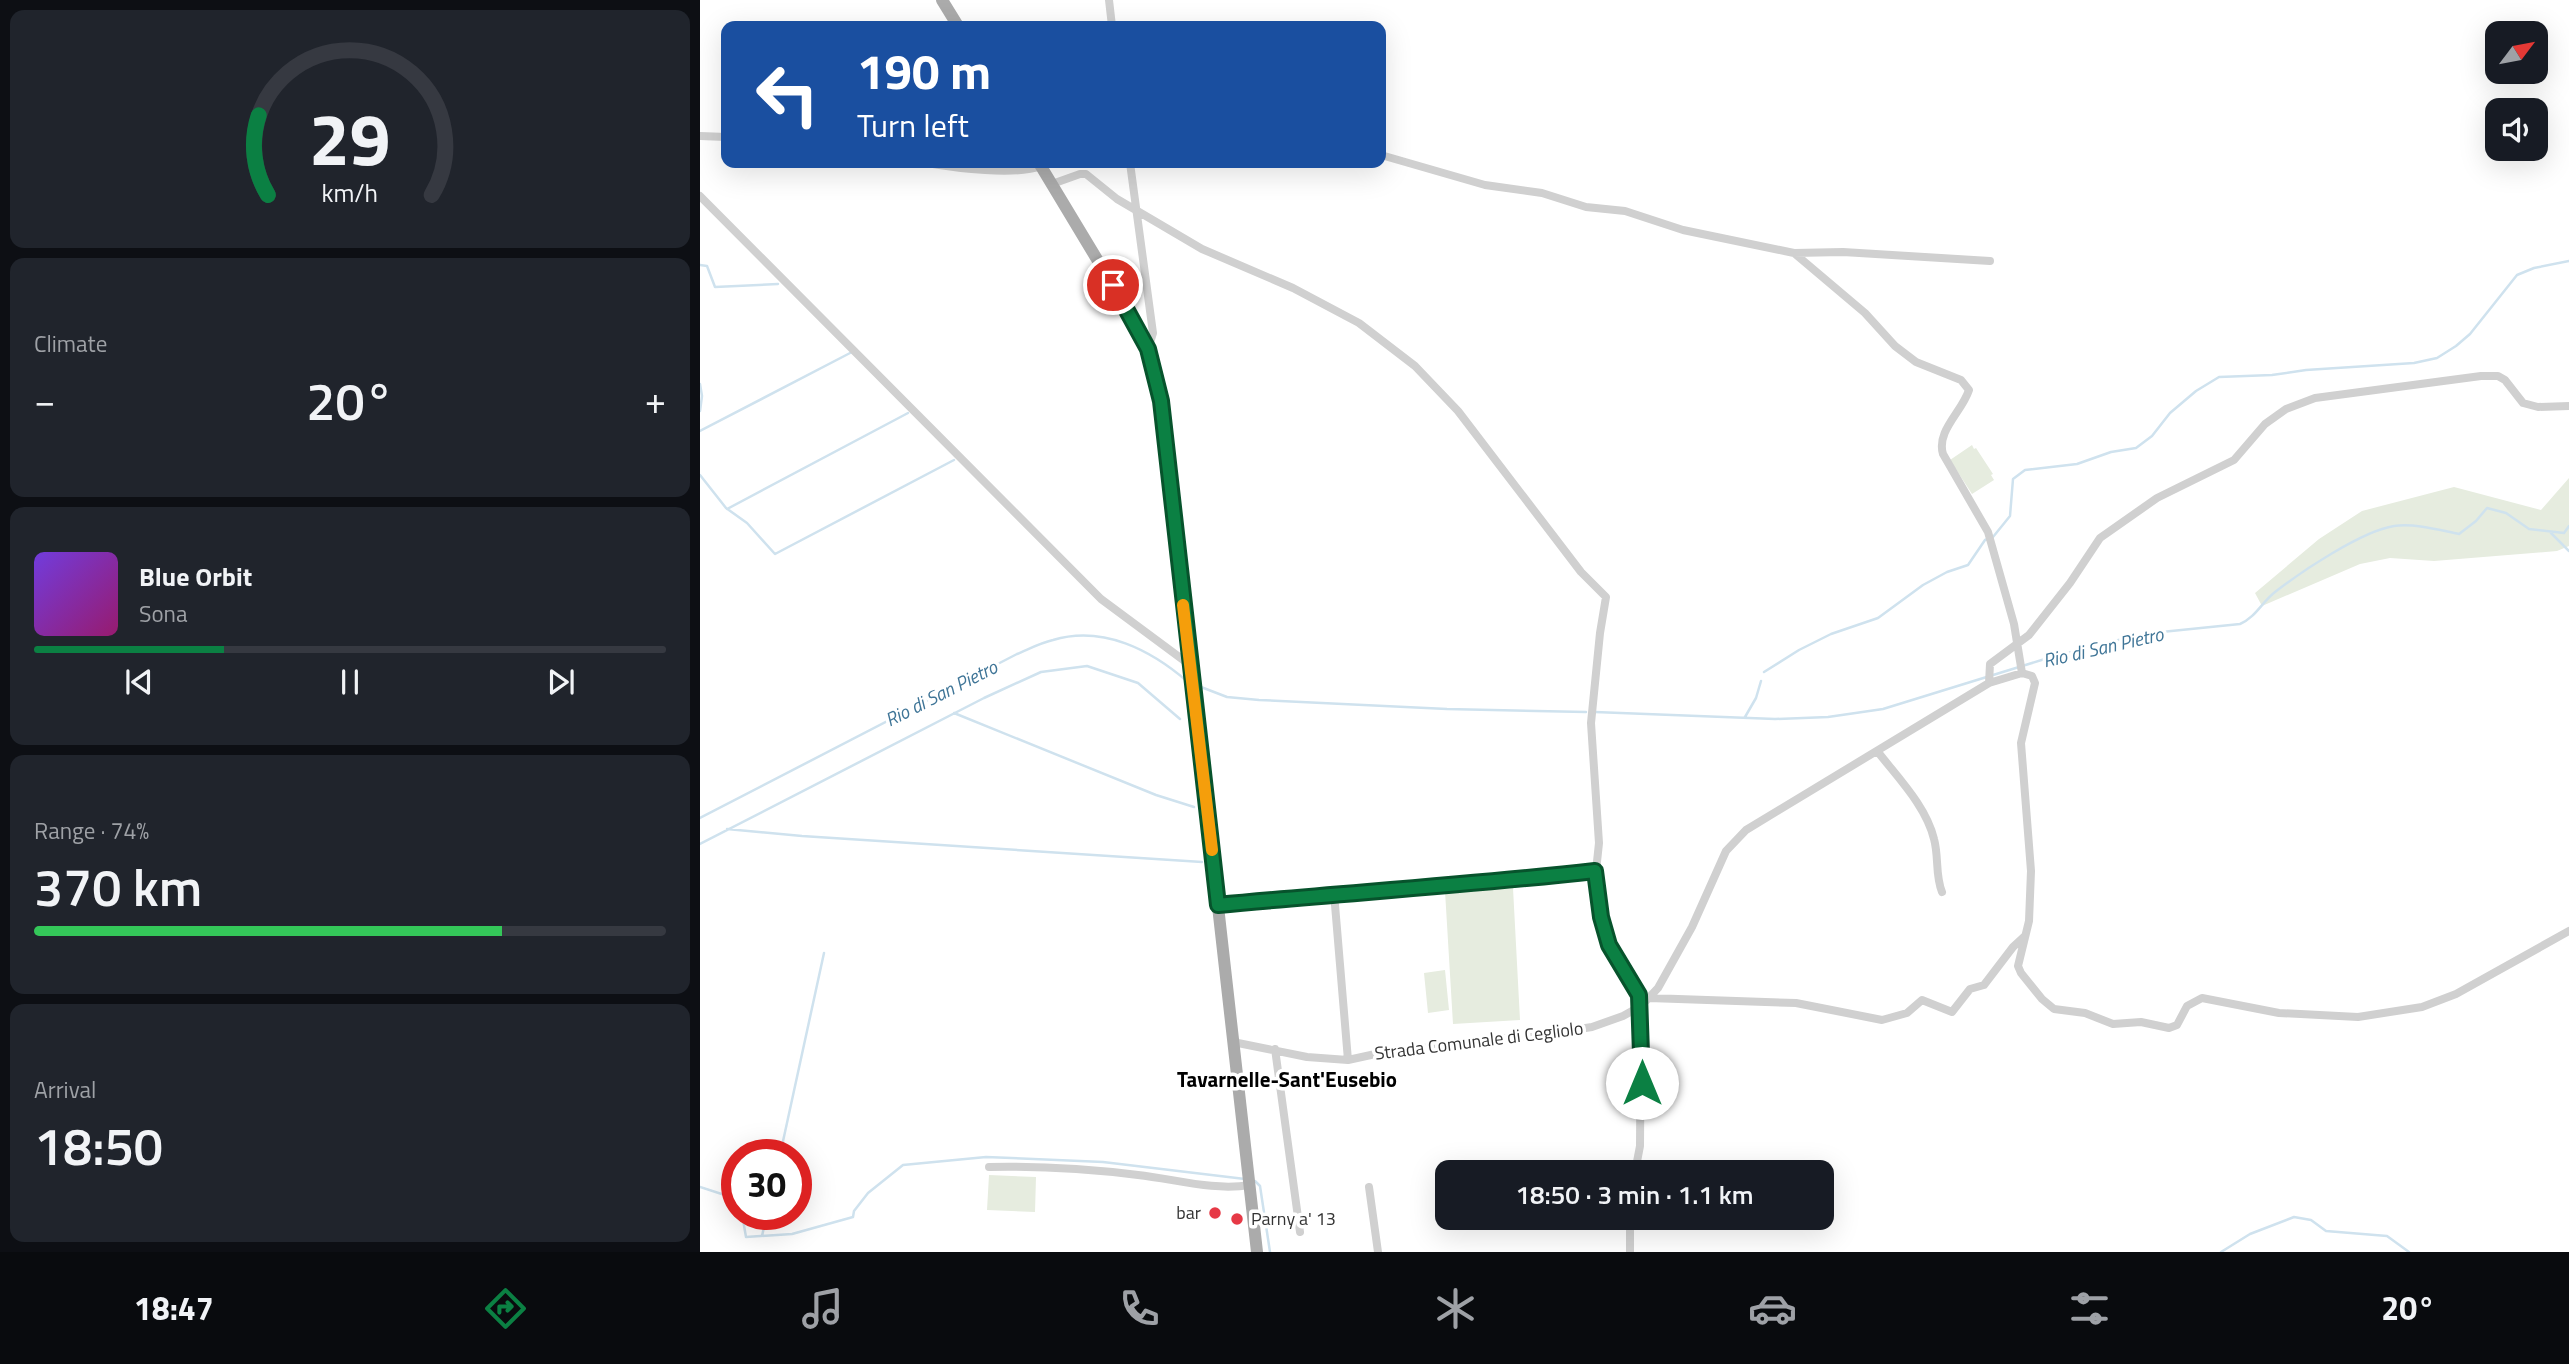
<!DOCTYPE html>
<meta charset="utf-8">
<style>
:root{--surface:#171b24;--page:#20242c;--text:#f1f3f6;--muted:#9ea1a6;--line:#363941;--accent:#0b8043}
body{margin:0;font-family:"Titillium Web",sans-serif;background:var(--page);color:var(--text);height:100vh;display:flex;flex-direction:column;font-size:26px;white-space:nowrap}
*{box-sizing:border-box;margin:0}
p{font-size:23px;color:var(--muted)}
.icon{flex:none;width:38px;height:38px;fill:none;stroke:currentColor;stroke-width:2;stroke-linecap:round;stroke-linejoin:round}
.map{position:relative;flex:1;overflow:hidden}
.drawer{display:flex;flex-direction:column;gap:10px;padding:10px;background:#0d0f14;width:700px}
.drawer>*{flex:none}
.banner{position:absolute;left:21px;top:21px;width:665px;height:147px;border-radius:14px;box-shadow:0 7px 28px #0002;background:#1a4fa0;color:#fff;overflow:hidden}
.needle{width:46px;rotate:58deg}
.buttons{position:absolute;left:1785px;top:21px;display:grid;gap:14px}
.buttons a{display:grid;place-items:center;width:63px;height:63px;border-radius:14px;background:var(--surface);box-shadow:0 7px 28px #0002;font-size:35px}
.speed{position:absolute;left:21px;top:1139px;display:flex;gap:14px;font-size:35px;font-weight:700;text-align:center}
.speed>*{display:grid;place-content:center;width:91px;height:91px;border-radius:50%;background:var(--surface);box-shadow:0 7px 28px #0002;line-height:1}
.speed .limit{border:10px solid #d22;background:#fff;color:#111}
.pin{position:absolute;display:grid;place-items:center;width:60px;height:60px;color:#fff;margin:-30px;border:4px solid #fff;border-radius:50%;box-shadow:0 2px 7px #0007}
.me{position:absolute;width:77px;margin:-38px;rotate:0deg;stroke-linejoin:round;filter:drop-shadow(0 0 5px #0008)}
.turn{display:flex;align-items:center;gap:24px;height:147px;padding:0 21px;font-size:32px}
.turn .icon{width:91px;height:91px;stroke-width:2.5}
.turn b{display:block;font-size:49px;line-height:60px}
.big{font-size:52px;font-weight:600;line-height:1.1}
.drawer .tile{flex:1;display:flex;flex-direction:column;justify-content:center;gap:10px;min-width:0;padding:0 24px;border-radius:14px;background:var(--page)}
.drawer .dial{align-items:center;gap:0}
.dial svg{height:182px;overflow:visible;fill:none;stroke:var(--line);stroke-width:7;stroke-linecap:round;text-anchor:middle}
.dial text{fill:var(--text);stroke:none}
.song{display:flex;align-items:center;gap:21px}
.cover{width:84px;height:84px;border-radius:10px;background:linear-gradient(135deg,hsl(260 70% 55%),hsl(320 70% 35%))}
.played{height:7px;border-radius:4px;background:linear-gradient(90deg,var(--accent) 30%,var(--line) 30%)}
.keys{display:flex;justify-content:space-around;direction:ltr}
.heat{display:flex;justify-content:space-between;align-items:center;font-size:38px;direction:ltr}
.charge{height:10px;border-radius:5px;background:linear-gradient(90deg,#34c759 74%,var(--line) 0)}
.trip{position:absolute;left:735px;top:1160px;width:399px;height:70px;border-radius:14px;background:var(--surface);box-shadow:0 7px 28px #0002;font-weight:600;line-height:70px;text-align:center}
.tabs{display:flex;height:112px;justify-content:space-around;align-items:center;background:#090b0e;color:var(--muted)}
.tabs .icon{width:49px;height:49px}
.tabs .active{color:var(--accent)}
.tabs b{font-size:32px;color:var(--text)}
main{display:flex;flex:1;min-height:0}
.map>svg:first-child{display:block}
.green{fill:#e6ecdf}
.lines{fill:none;stroke-linecap:round;stroke-linejoin:round}
.stream{stroke:#cfe2ee;stroke-width:2.5}
.minor{stroke:#d0d0d0;stroke-width:8}
.primary{stroke:#ababab;stroke-width:12}
.route-casing{stroke:#07532c;stroke-width:18}
.route{stroke:#0b8043;stroke-width:12}
.slow{stroke:#f59e0b;stroke-width:12}
.poi-dot{fill:#e63946;stroke:#fff;stroke-width:2.5}
.labels{text-anchor:middle;stroke-width:7;stroke-linejoin:round;paint-order:stroke}
.street-label{font-size:18px;fill:#333;stroke:#fff}
.poi-label{font-size:18px;fill:#333;stroke:#fff;text-anchor:end}
.water-label{font-size:19px;font-style:italic;fill:#3f7597;stroke:#fff}
.quarter-label{font-size:21px;font-weight:bold;fill:#000;stroke:#fff}
</style>
<main>
<section class="drawer">
<div class="tile dial"><svg viewBox="0 0 100 80">
<path d="M14 69A42 42 0 1 1 86 69"/>
<path d="M14 69A42 42 0 0 1 10 34" stroke="#0b8043"/>
<text x="50" y="56" font-size="32" font-weight="700">29</text>
<text x="50" y="72" font-size="11">km/h</text>
</svg></div>
<div class="tile"><p>Climate</p>
<div class="heat"><a>−</a><b class="big">20°</b><a>+</a></div>
</div>
<div class="tile">
<div class="song"><i class="cover"></i><div><b>Blue Orbit</b><p>Sona</p></div></div>
<div class="played"></div>
<div class="keys"><svg class="icon" aria-label="previous" viewBox="0 0 24 24"><path d="M18 5L8 12l10 7zM5 5v14"/></svg><svg class="icon" aria-label="pause" viewBox="0 0 24 24"><path d="M8 5v14M16 5v14"/></svg><svg class="icon" aria-label="next" viewBox="0 0 24 24"><path d="M6 5l10 7-10 7zM19 5v14"/></svg></div>
</div>
<div class="tile"><p>Range · 74%</p><b class="big">370 km</b><div class="charge"></div></div>
<div class="tile"><p>Arrival</p><b class="big">18:50</b></div>
</section>
<div class="map">
<svg width="1869" height="1252" viewBox="0 0 1869 1252">
<rect width="100%" height="100%" fill="#fff"/>
<path class="green" d="M 1272,445 L 1274,449 L 1276,448 L 1293,474 L 1291,475 L 1294,480 L 1272,494 L 1250,460 Z
M 1869,478 L 1869,546 L 1857,551 L 1734,561 L 1690,558 L 1660,564 L 1562,606 L 1555,593 L 1619,539 L 1662,511 L 1754,487 L 1841,510 Z
M 813,888 L 820,1020 L 753,1024 L 745,891 Z
M 745,970 L 749,1010 L 728,1013 L 724,973 Z
M 289,1175 L 336,1177 L 335,1212 L 287,1210 Z"/>
<g class="lines">
<path class="stream" d="M 0,265 L 7,266 L 15,287 L 78,284
M 0,384 L 2,396 L 0,411
M 0,431 L 152,352
M 0,475 L 26,508 L 47,523 L 75,554 L 254,460
M 27,509 L 208,413
M 1851,533 L 1869,551
M 1064,672 L 1099,650 L 1131,634 L 1178,618 L 1223,585 L 1247,572 L 1268,565 L 1285,540 L 1293,537 L 1310,516 L 1313,479 L 1325,470 L 1377,464 L 1411,452 L 1436,448 L 1452,436 L 1470,413 L 1496,391 L 1519,377 L 1572,375 L 1606,370 L 1714,363 L 1737,358 L 1756,346 L 1770,334 L 1817,275 L 1834,268 L 1869,261
M 501,687 L 527,697 L 559,700 L 747,709 L 886,712
M 895,712 L 1075,719 L 1128,717 L 1183,709 L 1348,658 L 1442,634 L 1540,624 C 1556,617 1562,602 1575,592 C 1602,571 1662,531 1694,526 C 1715,523 1739,530 1759,534 L 1776,521 L 1787,508 L 1806,513 L 1829,529 L 1864,533 L 1869,526
M 254,713 L 456,795 L 494,807
M 1045,717 L 1056,698 L 1061,681
M 0,818 L 317,654 C 329,649 340,643 353,640 C 403,625 451,650 488,682
M 27,829 L 102,836 L 502,862
M 0,844 L 284,698 L 341,672 L 387,666 L 438,683 L 480,719
M 80,1155 L 124,953
M 555,1181 L 560,1186 L 570,1252
M 0,1187 L 37,1199
M 42,1214 L 46,1237 L 92,1234 L 153,1217 L 154,1211 L 168,1193 L 203,1165 L 286,1157 L 403,1162 L 545,1179
M 62,1236 L 67,1214
M 1521,1252 L 1550,1234 L 1594,1217 L 1611,1220 L 1626,1231 L 1687,1236 L 1709,1252"/>
<path class="minor" d="M 409,0 L 412,26
M 0,136 L 26,137
M 681,155 L 785,185 L 842,193 L 886,207 L 925,211 L 983,230 L 1094,253 L 1165,313 L 1195,346 L 1216,362 L 1261,380 L 1269,390 C 1262,412 1236,431 1243,454 L 1288,532 L 1314,624 L 1322,673
M 227,163 C 256,168 315,176 341,166
M 430,163 L 453,333 L 448,349
M 352,184 L 380,174 L 386,174 L 417,199 L 502,249 L 593,288 L 659,323 L 715,366 L 758,411 L 881,572 L 906,597 L 900,633 L 891,723 L 899,843 L 896,871 L 901,917 L 909,945 L 939,994 L 941,1006 L 940,1146 L 935,1172
M 0,196 L 401,599 L 490,665
M 1094,253 L 1143,252 L 1290,261
M 1289,683 L 1322,673 L 1332,676 L 1335,683 L 1321,743 L 1331,871 L 1329,921 L 1318,966 L 1321,973 L 1342,999 L 1354,1009 L 1385,1013 L 1413,1024 L 1441,1022 L 1469,1028 L 1477,1025 L 1487,1006 L 1502,998 L 1579,1013 L 1658,1017 L 1722,1007 L 1756,994 L 1869,931
M 1178,752 C 1198,778 1226,806 1234,839 C 1239,857 1235,875 1242,892
M 634,893 L 738,888 L 896,871
M 518,905 L 634,893 L 648,1060
M 949,998 L 1096,1003 L 1182,1020 L 1207,1013 L 1222,1000 L 1252,1012 L 1270,989 L 1284,985 L 1313,947 L 1325,936
M 533,1042 L 607,1057 L 648,1060 L 680,1053 L 853,1033 L 892,1027 L 923,1016 L 941,1006 L 958,988 L 992,927 L 1026,851 L 1046,830 L 1289,683 L 1290,664 L 1329,635 L 1370,583 L 1400,538 L 1457,498 L 1534,460 L 1565,424 L 1586,409 L 1615,398 L 1781,376 L 1798,376 L 1805,380 L 1823,403 L 1838,407 L 1869,406
M 575,1049 L 600,1232
M 289,1167 C 338,1166 389,1169 438,1175 C 475,1179 513,1191 550,1185
M 669,1187 L 678,1252
M 930,1218 L 930,1252"/>
<path class="primary" d="M 242,0 L 258,26
M 339,163 L 439,329 L 448,349 L 461,401 L 557,1252"/>
</g>
<g class="lines">
<g class="route-casing">
<path id="route" d="M 413,285 L 448,349 L 461,401 L 518,905 C 644,893 770,885 895,871 L 901,917 L 909,945 L 939,995 L 942,1083"/>
</g>
<use href="#route" class="route"/>
<path class="slow" d="M 483,605 L 512,850"/>
</g>
<g class="poi-dot">
<circle cx="515" cy="1213" r="7"/>
<circle cx="537" cy="1219" r="7"/>
</g>
<g class="labels">
<g class="street-label">
<text transform="translate(779 1041) rotate(-7)" y="6">Strada Comunale di Cegliolo</text>
</g>
<g class="poi-label">
<text x="501" y="1219">bar</text>
<text x="551" y="1225" text-anchor="start">Parny a' 13</text>
</g>
<g class="water-label">
<text transform="translate(1403 647) rotate(-13)" y="7">Rio di San Pietro</text>
<text transform="translate(241 693) rotate(-27)" y="7">Rio di San Pietro</text>
</g>
<g class="quarter-label">
<text x="587" y="1087">Tavarnelle-Sant'Eusebio</text>
</g>
</g>
</svg>
<div class="buttons">
<a><svg class="needle" viewBox="-14 -14 28 28"><path d="M0-13l5 13h-10z" fill="#e53935"/><path d="M0 13l5-13h-10z" fill="#9ea1a6"/></svg></a>
<a><svg class="icon" aria-label="sound" viewBox="0 0 24 24"><path d="M4 9h4l5-4v14l-5-4H4zM17 9q2 3 0 6"/></svg></a>
</div>
<div class="speed"><div class="limit">30</div></div>
<div class="pin" style="left:413px;top:285px;background:#d93025"><svg class="icon" aria-label="arrive" viewBox="0 0 24 24"><path d="M6 21V4h12l-3 4 3 4H6"/></svg></div>
<svg class="me" style="left:942px;top:1083px" viewBox="-20 -20 40 40"><circle r="19" fill="#fff"/><path d="M0-13L10 11 0 6-10 11z" fill="#0b8043"/></svg>
<div class="trip">18:50 · 3 min · 1.1 km</div>
<div class="banner">
<div class="turn"><svg class="icon" aria-label="left" viewBox="0 0 24 24"><path d="M17 20v-9H6M10 6l-5 5 5 5"/></svg><div><b>190 m</b>Turn left</div></div>
</div>
</div>
</main>
<nav class="tabs">
<b>18:47</b>
<svg class="icon active" aria-label="directions" viewBox="0 0 24 24"><path d="M12 3l9 9-9 9-9-9zM9 14v-3h6M13 9l2 2-2 2"/></svg>
<svg class="icon" aria-label="music" viewBox="0 0 24 24"><path d="M9 18V5l10-2v13"/><circle cx="6" cy="18" r="3"/><circle cx="16" cy="16" r="3"/></svg>
<svg class="icon" aria-label="phone" viewBox="0 0 24 24"><path d="M5 4h4l2 5-3 2q2 4 5 5l2-3 5 2v4C11 20 4 13 5 4z"/></svg>
<svg class="icon" aria-label="climate" viewBox="0 0 24 24"><path d="M12 3v18M4 7l16 10M4 17L20 7"/></svg>
<svg class="icon" aria-label="car" viewBox="0 0 24 24"><path d="M5 17H2v-5l4-1 3-4h7l3 4 3 1v5h-3M9 17h6M6 11h13"/><circle cx="7" cy="17" r="2"/><circle cx="17" cy="17" r="2"/></svg>
<svg class="icon" aria-label="filters" viewBox="0 0 24 24"><path d="M4 7h16M4 17h16"/><circle cx="9" cy="7" r="2"/><circle cx="15" cy="17" r="2"/></svg>
<b>20°</b>
</nav>
